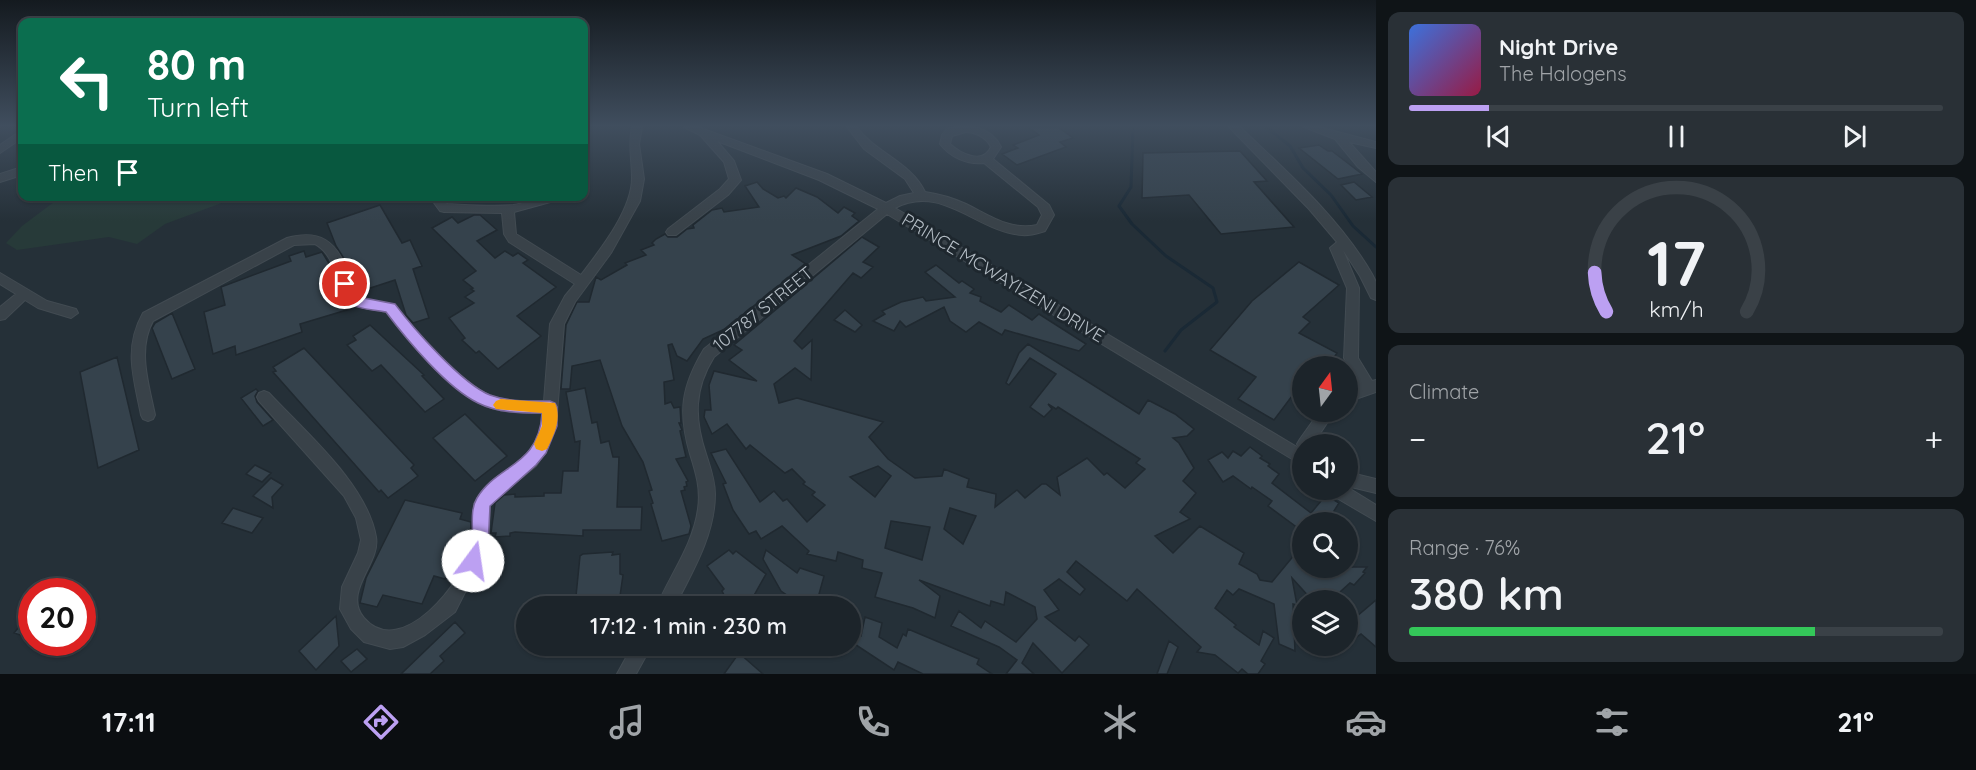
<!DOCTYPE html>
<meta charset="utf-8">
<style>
:root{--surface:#1c242a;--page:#293036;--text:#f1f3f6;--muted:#a0a4a8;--line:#3a4147;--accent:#bca0f2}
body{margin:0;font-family:Quicksand,sans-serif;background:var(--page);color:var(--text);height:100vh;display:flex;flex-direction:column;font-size:22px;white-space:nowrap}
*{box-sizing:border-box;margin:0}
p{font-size:20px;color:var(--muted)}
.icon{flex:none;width:33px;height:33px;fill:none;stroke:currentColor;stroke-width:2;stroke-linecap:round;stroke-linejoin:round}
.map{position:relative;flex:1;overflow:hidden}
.side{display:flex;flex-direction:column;gap:12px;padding:12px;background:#0f1417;width:600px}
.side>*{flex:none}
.banner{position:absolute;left:18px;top:18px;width:570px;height:183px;border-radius:12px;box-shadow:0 2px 4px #0004,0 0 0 2px var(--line);background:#0b6e4f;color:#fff;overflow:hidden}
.needle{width:39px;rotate:15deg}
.fabs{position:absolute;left:1292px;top:356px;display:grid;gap:12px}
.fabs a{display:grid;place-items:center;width:66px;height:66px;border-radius:50%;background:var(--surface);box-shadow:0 2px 4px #0004,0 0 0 2px var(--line);font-size:30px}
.speed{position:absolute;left:18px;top:578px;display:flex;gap:12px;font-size:30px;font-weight:700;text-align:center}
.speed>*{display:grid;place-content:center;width:78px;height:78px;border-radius:50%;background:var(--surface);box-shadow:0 2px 4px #0004,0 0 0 2px var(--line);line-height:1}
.speed .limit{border:9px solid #d22;background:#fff;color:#111}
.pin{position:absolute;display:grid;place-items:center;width:51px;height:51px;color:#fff;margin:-26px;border:3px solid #fff;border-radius:50%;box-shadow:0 2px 6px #0007}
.me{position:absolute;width:66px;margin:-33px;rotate:14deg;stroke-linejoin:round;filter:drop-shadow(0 0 4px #0008)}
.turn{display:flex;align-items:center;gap:21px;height:126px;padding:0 30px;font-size:27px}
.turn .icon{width:78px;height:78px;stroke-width:2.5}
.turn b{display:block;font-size:42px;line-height:51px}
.then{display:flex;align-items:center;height:57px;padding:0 30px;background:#0003;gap:12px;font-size:22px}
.big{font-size:45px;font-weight:600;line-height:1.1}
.side .tile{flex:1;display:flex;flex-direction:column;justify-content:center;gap:9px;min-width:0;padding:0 21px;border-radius:12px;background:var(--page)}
.side .dial{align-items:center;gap:0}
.dial svg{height:156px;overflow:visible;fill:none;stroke:var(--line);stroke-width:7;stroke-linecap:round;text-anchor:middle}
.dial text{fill:var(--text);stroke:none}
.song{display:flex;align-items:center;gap:18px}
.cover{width:72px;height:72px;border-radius:9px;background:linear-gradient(135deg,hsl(220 70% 55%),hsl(340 70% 35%))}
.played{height:6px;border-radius:3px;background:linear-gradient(90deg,var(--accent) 15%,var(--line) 15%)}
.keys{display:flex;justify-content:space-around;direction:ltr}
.heat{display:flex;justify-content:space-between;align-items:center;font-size:33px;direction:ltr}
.charge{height:9px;border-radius:4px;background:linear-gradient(90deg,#34c759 76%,var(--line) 0)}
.trip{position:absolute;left:516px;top:596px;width:345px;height:60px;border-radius:30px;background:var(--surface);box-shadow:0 2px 4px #0004,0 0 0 2px var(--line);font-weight:600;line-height:60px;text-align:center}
.tab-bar{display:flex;height:96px;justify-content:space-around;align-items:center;background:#0b0e11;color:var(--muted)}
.tab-bar .icon{width:42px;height:42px}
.tab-bar .on{color:var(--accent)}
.tab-bar b{font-size:27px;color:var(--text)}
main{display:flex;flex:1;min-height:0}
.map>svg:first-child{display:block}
.green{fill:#273a39}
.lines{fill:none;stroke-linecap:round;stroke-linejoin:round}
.stream{stroke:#1a2935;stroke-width:3}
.building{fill:#35424c;stroke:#202930;stroke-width:1.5;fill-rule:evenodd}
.minor-casing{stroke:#424b52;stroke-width:2}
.minor{fill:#394249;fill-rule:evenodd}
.route{fill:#bca0f2;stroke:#7a689d;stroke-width:1.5}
.slow{fill:#f59e0b}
.labels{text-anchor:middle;stroke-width:6;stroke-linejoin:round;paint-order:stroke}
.street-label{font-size:18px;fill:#b4bdc5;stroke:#1e272e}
</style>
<main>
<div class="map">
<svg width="1376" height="674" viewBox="0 0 1376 674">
<rect width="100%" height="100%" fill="#253038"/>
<path class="green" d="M 74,197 L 74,196 L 238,197 L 165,224 L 137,244 L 109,237 L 17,250 L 6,243 L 22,226 L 58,199 Z"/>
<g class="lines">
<path class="stream" d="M 1133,127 L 1131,187 L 1119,206 L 1132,224 L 1166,256 L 1213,288 L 1217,302 L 1181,330 L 1165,351
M 1266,127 L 1290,146 L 1303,168 L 1331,195 L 1353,226 L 1376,247"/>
</g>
<path class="building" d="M 1028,127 L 1058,127 L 1073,138 L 1060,142 L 1066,147 L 1017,165 L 1002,154 L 1018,148 L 1013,145 L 1039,135 Z
M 1319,145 L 1328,151 L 1332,151 L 1362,174 L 1338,179 L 1299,148 Z
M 1240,151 L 1267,181 L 1254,182 L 1294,227 L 1221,234 L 1189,195 L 1142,198 L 1143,153 Z
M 757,182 L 763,189 L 778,198 L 784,196 L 786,198 L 796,188 L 817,197 L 838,213 L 844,207 L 855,213 L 852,216 L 859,221 L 841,236 L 792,255 L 806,264 L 725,329 L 703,339 L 687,361 L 677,356 L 672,344 L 668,345 L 674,380 L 664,382 L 665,404 L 671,402 L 674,408 L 680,407 L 681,423 L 679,423 L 682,430 L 680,431 L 686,457 L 676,459 L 688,481 L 686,482 L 687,486 L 684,487 L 685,490 L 681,491 L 691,526 L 689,534 L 662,541 L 651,504 L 653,503 L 649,491 L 652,490 L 643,462 L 622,426 L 600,360 L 572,366 L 570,389 L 561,389 L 566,325 L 577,302 L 589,302 L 596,277 L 601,280 L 627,265 L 625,263 L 646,255 L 641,250 L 654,245 L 652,243 L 656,239 L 665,234 L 668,237 L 677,237 L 687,229 L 694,228 L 693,225 L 712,210 L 722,208 L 724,212 L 759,207 L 745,186 Z
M 1354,182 L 1372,197 L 1356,200 L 1341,185 Z
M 380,205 L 402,243 L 410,240 L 422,266 L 413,269 L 429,318 L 413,323 L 406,315 L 395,280 L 358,292 L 345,260 L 336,246 L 327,223 Z
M 474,215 L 480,215 L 497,230 L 477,241 L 495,258 L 505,251 L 513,256 L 518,253 L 528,260 L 523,263 L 556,287 L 517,316 L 541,336 L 498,369 L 479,351 L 476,353 L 462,340 L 465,338 L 449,318 L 474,303 L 465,297 L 474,291 L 471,289 L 473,288 L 463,280 L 476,271 L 432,228 L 452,217 L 458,223 Z
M 862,237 L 879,247 L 863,262 L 873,267 L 861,278 L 853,273 L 794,341 L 802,349 L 812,340 L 811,380 L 795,368 L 774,384 L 779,403 L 797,398 L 883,422 L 869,437 L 888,459 L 915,478 L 942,476 L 944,469 L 969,479 L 967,487 L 996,494 L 995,507 L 1017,490 L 1025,498 L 1042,484 L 1046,484 L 1060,495 L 1057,477 L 1087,458 L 1104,475 L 1107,473 L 1125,488 L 1145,469 L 1136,463 L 1140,459 L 1058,407 L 1056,409 L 1048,404 L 1052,409 L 1044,417 L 1030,407 L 1056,374 L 1030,358 L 1009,385 L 1006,383 L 1019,353 L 1028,344 L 1139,414 L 1148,400 L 1175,414 L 1194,429 L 1187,436 L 1173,438 L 1179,443 L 1194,468 L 1183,481 L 1196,493 L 1180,512 L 1190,519 L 1155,536 L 1173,553 L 1200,526 L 1244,553 L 1239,564 L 1257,574 L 1260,580 L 1272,582 L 1295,554 L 1302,559 L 1302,567 L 1367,567 L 1363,572 L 1365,573 L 1354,585 L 1350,583 L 1331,600 L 1312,600 L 1292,578 L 1297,605 L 1293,604 L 1295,651 L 1279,644 L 1274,604 L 1239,589 L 1233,595 L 1227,590 L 1215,608 L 1236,625 L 1234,627 L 1259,645 L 1263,631 L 1274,638 L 1261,661 L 1265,664 L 1258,674 L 1248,674 L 1242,669 L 1238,673 L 1215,655 L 1197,652 L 1201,647 L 1137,589 L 1127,601 L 1076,561 L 1067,572 L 1085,589 L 1080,595 L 1059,579 L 1044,590 L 1059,610 L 1045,617 L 1075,641 L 1079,636 L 1089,645 L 1062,673 L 1033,643 L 1022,663 L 1034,674 L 1006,674 L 1017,660 L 999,647 L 951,626 L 959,611 L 981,628 L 985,621 L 1016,642 L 1037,619 L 1035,607 L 1006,592 L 1004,605 L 991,601 L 990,606 L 919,580 L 940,596 L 935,618 L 913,608 L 875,597 L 882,573 L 862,568 L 863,560 L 838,552 L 836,561 L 807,554 L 809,551 L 782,526 L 761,539 L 756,531 L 749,534 L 733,510 L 723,484 L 726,483 L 711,453 L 726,449 L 760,502 L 774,491 L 783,501 L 787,499 L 807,522 L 825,505 L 812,495 L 815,492 L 803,484 L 805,482 L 792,469 L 785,473 L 750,445 L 746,449 L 727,424 L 712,434 L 704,417 L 705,410 L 711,410 L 709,385 L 714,371 L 757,381 L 729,360 L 742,350 L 734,345 ZM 878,466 L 891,476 L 875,497 L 850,477 ZM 950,508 L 976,516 L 963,544 L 944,529 ZM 891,521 L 930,527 L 922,560 L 885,548 Z
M 304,251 L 306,257 L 322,252 L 330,265 L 343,299 L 350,309 L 300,324 L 302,332 L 236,355 L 235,346 L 213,354 L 204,312 L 225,305 L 221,287 L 291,261 L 289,256 Z
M 1299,262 L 1339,285 L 1303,317 L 1310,322 L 1299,333 L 1337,353 L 1328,366 L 1302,366 L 1302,402 L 1292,396 L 1274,420 L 1238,399 L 1256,377 L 1210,350 L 1252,301 Z
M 936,265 L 959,283 L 962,281 L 974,289 L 970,293 L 981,297 L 980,301 L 1001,312 L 1009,305 L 1032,320 L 1039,314 L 1086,344 L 1079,351 L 1005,330 L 1002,335 L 979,322 L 966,332 L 950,321 L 944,307 L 906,327 L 900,321 L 894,331 L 873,321 L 885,314 L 882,311 L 901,302 L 923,297 L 926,301 L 955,297 L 925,272 Z
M 845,310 L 862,325 L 855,332 L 834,320 Z
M 172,313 L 195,369 L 172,379 L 152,328 L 155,323 Z
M 370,325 L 424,375 L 422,376 L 444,399 L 425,412 L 381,365 L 372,371 L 347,345 L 356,340 L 353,336 Z
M 304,348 L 414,465 L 411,468 L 418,476 L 388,498 L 381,490 L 379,492 L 273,372 L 276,371 L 273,367 Z
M 117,357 L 139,450 L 98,468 L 80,372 Z
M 585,388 L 592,423 L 597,422 L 601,443 L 609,441 L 613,457 L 619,457 L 617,507 L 642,507 L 641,530 L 583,530 L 583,536 L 515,532 L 510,533 L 510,536 L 495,537 L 496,533 L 491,533 L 495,503 L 504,495 L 515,494 L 515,497 L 544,496 L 544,493 L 561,493 L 563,471 L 578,471 L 580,441 L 575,442 L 566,392 Z
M 256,389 L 258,391 L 255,396 L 257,402 L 273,420 L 263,426 L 241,398 Z
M 465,414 L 507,456 L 475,481 L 433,438 Z
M 1250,447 L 1262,456 L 1260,458 L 1270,464 L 1268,466 L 1279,474 L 1272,483 L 1311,513 L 1326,495 L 1339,503 L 1327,522 L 1302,522 L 1302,531 L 1268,506 L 1272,501 L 1252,487 L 1251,489 L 1233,476 L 1223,482 L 1208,460 L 1222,452 L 1228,458 L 1233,451 L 1241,456 Z
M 255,465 L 271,473 L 262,482 L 246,474 Z
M 271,478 L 283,485 L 272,497 L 273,508 L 253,496 Z
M 405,500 L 462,513 L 460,519 L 471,522 L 471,528 L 463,546 L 460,545 L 445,579 L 434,576 L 422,604 L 383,595 L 377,607 L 360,603 L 366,578 Z
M 233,508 L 263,518 L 252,533 L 222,523 Z
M 729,550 L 733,554 L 736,551 L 766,574 L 748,606 L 730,606 L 722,591 L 724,589 L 707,566 Z
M 766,550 L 797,573 L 800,568 L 824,576 L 816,605 L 800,598 L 797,602 L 781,591 L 763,559 Z
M 613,552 L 612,555 L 620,554 L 620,574 L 623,575 L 620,596 L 618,596 L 616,606 L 575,606 L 580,556 L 583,554 Z
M 1376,600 L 1376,647 L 1361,634 L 1354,639 L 1347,633 L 1358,619 L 1356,617 Z
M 32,611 L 32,639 L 14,633 Z
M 336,616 L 339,646 L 316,670 L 299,651 Z
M 865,617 L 882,623 L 879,637 L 897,648 L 903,634 L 906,636 L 908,629 L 979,659 L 977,664 L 992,674 L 923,674 L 898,662 L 894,670 L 850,641 L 850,631 L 861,636 Z
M 455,622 L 465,633 L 440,656 L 444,661 L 430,674 L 401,674 Z
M 1169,641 L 1178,647 L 1167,674 L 1157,674 Z
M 357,649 L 367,659 L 351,672 L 341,661 Z
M 739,653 L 763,674 L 724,674 Z"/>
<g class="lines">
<g class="minor-casing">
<path id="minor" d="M 632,127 L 642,127 L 639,144 L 644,179 L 640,201 L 611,253 L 575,302 L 564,324 L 556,426 L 545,453 L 536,466 L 494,500 L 490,506 L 488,547 L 455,612 L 425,635 L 403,647 L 390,649 L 364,642 L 351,629 L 340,609 L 342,587 L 358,553 L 361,540 L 356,518 L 344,496 L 259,401 L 257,397 L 259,393 L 264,391 L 269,393 C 305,432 367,484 376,537 C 381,563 342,592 364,618 C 401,661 465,581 472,545 C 474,532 473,517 474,504 C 492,465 538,471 543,413 C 521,413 499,413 479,403 C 449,389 406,339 386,312 L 350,305 C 333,288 339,257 315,244 L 294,245 L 153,321 C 137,350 149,385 155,415 L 153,419 L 148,421 L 143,419 L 141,415 C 134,378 123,349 143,313 L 287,238 C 320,229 336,241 348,272 C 351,281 353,290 359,298 L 395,305 C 414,330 460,382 489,395 C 506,402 525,401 544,401 L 550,324 L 565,296 L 575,284 L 509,242 L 504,234 L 502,213 L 444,212 L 440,211 L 429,196 L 441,196 L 447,204 C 469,205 492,207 513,205 C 528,203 540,196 555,196 L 554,201 L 514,212 L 516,234 L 581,275 C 600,250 632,210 632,178 C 632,159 628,146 632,127 Z
M 684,127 L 698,127 L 827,174 L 886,203 L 900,196 L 914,193 L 905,179 L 864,149 L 847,127 L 857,127 C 875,153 911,162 925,192 C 939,194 953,198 966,204 C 989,215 1010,231 1037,225 L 1042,215 L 1038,207 L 984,163 C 967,165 950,157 940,144 L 942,135 L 947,129 C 968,124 991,126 1001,147 L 993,159 L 1049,205 L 1054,215 L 1045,231 C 1038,233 1030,236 1022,235 C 977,232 942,183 895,208 L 1302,450 L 1302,465 L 887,214 L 714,357 C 694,389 694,418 706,454 C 710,467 715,480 715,494 C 715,534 693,571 675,606 L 657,606 C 671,573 693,545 698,509 C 701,489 696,473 690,454 C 678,412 681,387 704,349 L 878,209 L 819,180 L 717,141 L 734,161 L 741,180 L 728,195 L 676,235 L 668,235 L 666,232 L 668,229 L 720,189 L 729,179 L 724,162 L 700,135 ZM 966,132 C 977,133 986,137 991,147 C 983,165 961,154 950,144 L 952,136 Z
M 1229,127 L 1240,127 C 1287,172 1339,217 1372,274 L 1376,282 L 1376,300 L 1371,298 L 1360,276 L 1343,250 L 1359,288 L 1358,358 L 1372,381 L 1376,380 L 1376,392 L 1347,402 L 1347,390 L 1359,385 L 1344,358 L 1347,288 L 1330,248 L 1337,242 L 1309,209 Z
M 1304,127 L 1319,127 L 1376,142 L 1376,148 L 1349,142 L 1376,172 L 1376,182 L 1358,167 L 1335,139 Z
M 22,130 L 22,138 L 0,153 L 0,145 Z
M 22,167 L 22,175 L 0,182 L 0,174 Z
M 0,273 L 47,301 L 76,309 L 78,313 L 71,318 L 38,308 L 25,300 L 5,319 L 0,320 L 0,307 L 16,294 L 0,284 Z
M 1320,411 L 1335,411 L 1313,444 L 1302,444 L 1302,449 L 1300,449 L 1297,444 L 1300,439 Z
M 1347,472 L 1376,479 L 1376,493 L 1347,486 Z
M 1347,487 L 1376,505 L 1376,521 L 1330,494 L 1328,489 Z
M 633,645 L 652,645 L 636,674 L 617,674 Z"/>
</g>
<use href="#minor" class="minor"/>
</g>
<linearGradient id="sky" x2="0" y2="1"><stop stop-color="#141a1f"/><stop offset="0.57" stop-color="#404e5e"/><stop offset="1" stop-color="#404e5e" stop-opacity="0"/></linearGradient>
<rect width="1376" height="221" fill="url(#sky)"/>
<path class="route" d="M 345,279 L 350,281 L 359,297 L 395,304 C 413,328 462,384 490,395 C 509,402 529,401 550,401 L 555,403 L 557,407 L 557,426 L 546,453 L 536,465 L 490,506 L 488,547 L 479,567 L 473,570 L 467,567 L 464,561 C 467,556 471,550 472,544 C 474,530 469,511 477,498 C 497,464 539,467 542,413 C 521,413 498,413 478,403 C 447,388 407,340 386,312 C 359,307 350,312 339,284 Z"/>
<path class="slow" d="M 501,399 L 555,403 C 562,418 554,435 547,449 L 542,451 L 536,449 L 534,444 L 542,426 L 542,413 L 496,409 L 493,405 L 496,401 Z"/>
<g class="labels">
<g class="street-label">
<text transform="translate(1003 278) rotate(31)" y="6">PRINCE MCWAYIZENI DRIVE</text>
<text transform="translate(763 309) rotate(-39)" y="6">107787 STREET</text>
</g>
</g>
</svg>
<div class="fabs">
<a><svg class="needle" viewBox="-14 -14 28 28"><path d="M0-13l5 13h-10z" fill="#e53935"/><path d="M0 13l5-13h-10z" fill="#a0a4a8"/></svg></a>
<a><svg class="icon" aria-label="sound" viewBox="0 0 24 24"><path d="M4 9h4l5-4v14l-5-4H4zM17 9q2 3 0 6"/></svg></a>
<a><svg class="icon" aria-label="search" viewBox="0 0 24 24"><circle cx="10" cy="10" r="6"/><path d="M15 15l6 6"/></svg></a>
<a><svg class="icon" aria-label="layers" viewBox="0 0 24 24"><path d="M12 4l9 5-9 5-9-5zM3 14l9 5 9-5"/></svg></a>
</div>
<div class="speed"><div class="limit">20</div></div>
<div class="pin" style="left:345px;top:284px;background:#d93025"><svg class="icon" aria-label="arrive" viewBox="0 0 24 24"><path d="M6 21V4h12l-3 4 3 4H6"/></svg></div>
<svg class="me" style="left:473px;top:561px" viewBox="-20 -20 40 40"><circle r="19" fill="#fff"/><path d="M0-13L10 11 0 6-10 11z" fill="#bca0f2"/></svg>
<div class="trip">17:12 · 1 min · 230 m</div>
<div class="banner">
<div class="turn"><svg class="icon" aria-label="left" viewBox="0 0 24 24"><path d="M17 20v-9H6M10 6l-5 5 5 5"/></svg><div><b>80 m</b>Turn left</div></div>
<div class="then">Then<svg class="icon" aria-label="arrive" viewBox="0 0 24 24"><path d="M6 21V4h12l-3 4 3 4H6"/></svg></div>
</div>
</div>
<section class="side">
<div class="tile">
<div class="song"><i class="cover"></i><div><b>Night Drive</b><p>The Halogens</p></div></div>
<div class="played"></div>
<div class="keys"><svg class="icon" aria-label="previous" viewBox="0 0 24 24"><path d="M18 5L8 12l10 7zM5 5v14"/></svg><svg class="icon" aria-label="pause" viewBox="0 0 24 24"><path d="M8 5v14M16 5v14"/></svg><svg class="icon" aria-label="next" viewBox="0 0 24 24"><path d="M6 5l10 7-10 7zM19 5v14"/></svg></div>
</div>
<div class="tile dial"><svg viewBox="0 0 100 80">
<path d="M14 69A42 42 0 1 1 86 69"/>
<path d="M14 69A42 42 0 0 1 8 49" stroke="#bca0f2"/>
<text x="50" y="56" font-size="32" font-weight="700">17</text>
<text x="50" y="72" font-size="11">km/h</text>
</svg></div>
<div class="tile"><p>Climate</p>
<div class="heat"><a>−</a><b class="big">21°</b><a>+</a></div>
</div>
<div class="tile"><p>Range · 76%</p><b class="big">380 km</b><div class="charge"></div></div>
</section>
</main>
<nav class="tab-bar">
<b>17:11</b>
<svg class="icon on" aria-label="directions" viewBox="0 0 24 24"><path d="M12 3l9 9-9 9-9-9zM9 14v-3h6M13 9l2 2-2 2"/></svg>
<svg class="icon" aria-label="music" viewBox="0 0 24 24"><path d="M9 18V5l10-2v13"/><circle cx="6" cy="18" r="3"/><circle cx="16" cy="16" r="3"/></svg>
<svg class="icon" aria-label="phone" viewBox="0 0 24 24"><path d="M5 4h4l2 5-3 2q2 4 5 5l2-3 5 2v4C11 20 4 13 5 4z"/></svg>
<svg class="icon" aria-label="climate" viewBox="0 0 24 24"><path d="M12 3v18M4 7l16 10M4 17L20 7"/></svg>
<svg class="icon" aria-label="car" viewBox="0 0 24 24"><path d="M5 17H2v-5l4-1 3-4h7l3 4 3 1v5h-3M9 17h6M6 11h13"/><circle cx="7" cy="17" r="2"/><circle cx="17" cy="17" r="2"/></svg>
<svg class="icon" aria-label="filters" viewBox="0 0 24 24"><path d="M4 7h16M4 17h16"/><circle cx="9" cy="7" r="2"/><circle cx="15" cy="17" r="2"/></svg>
<b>21°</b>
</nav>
